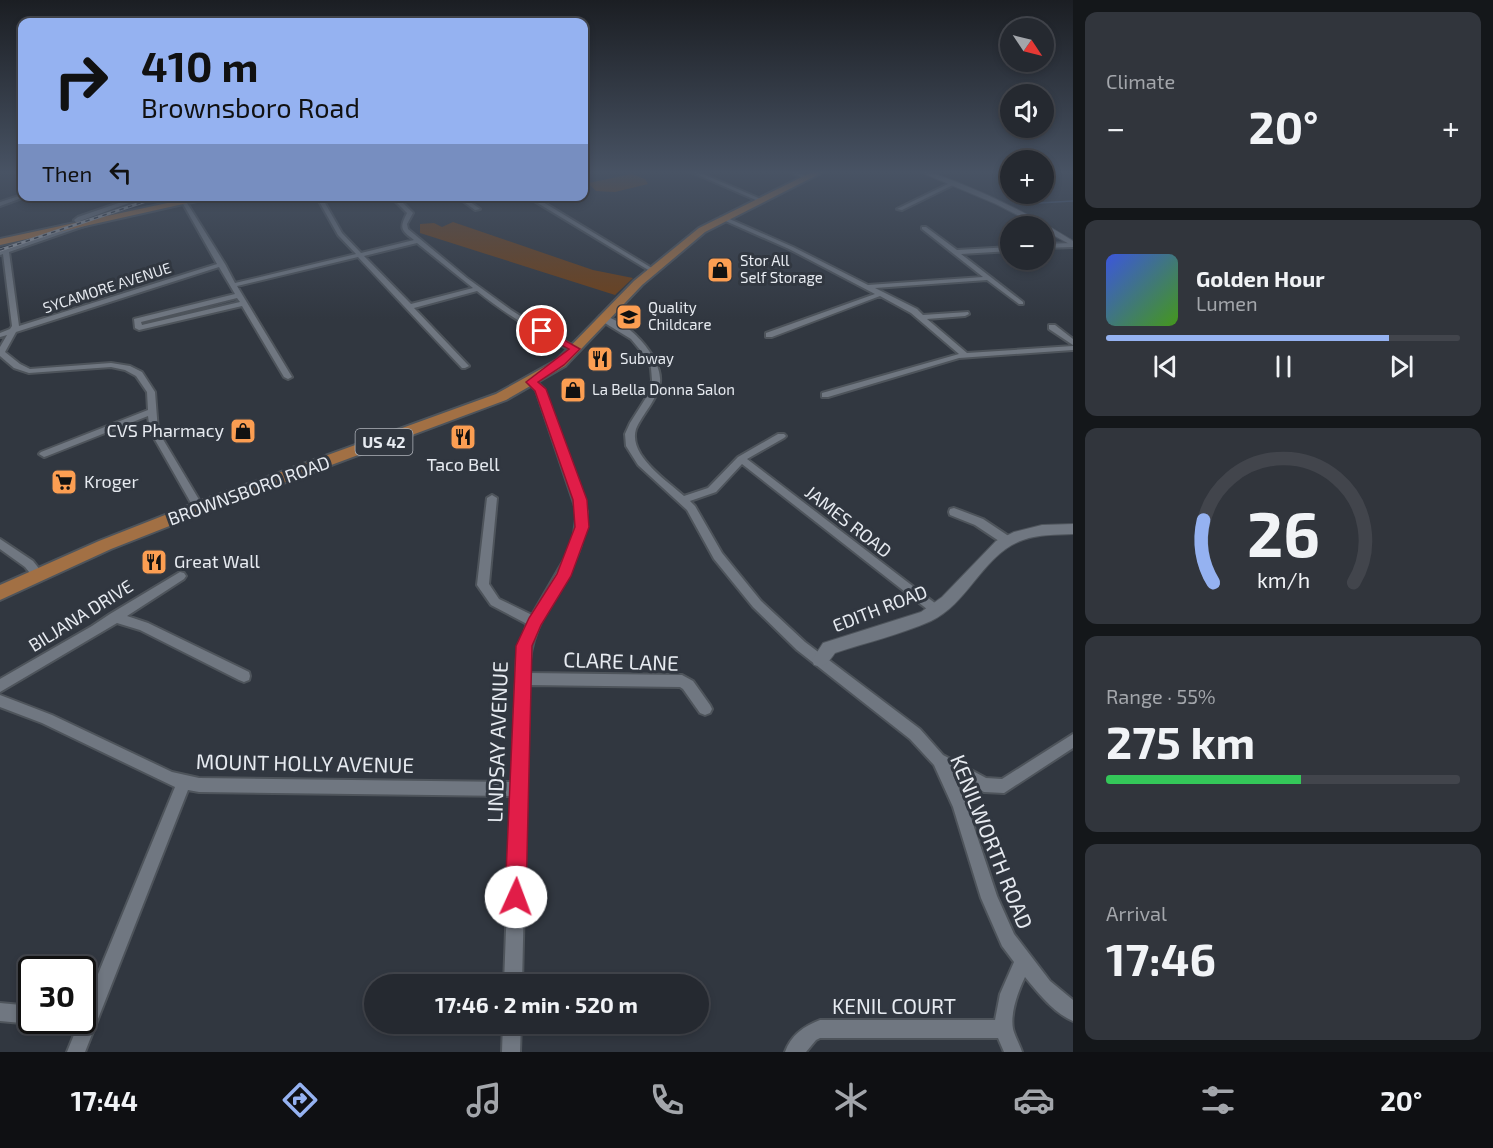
<!DOCTYPE html>
<meta charset="utf-8">
<style>
:root{--surface:#252930;--page:#31353c;--text:#f1f3f6;--muted:#a3a6ab;--line:#42454c;--accent:#95b2f1}
body{margin:0;font-family:"Exo 2",sans-serif;background:var(--page);color:var(--text);height:100vh;display:flex;flex-direction:column;font-size:22px;white-space:nowrap}
*{box-sizing:border-box;margin:0}
p{font-size:20px;color:var(--muted)}
.icon{flex:none;width:33px;height:33px;fill:none;stroke:currentColor;stroke-width:2;stroke-linecap:round;stroke-linejoin:round}
.map{position:relative;flex:1;overflow:hidden}
.side{display:flex;flex-direction:column;gap:12px;padding:12px;background:#14171a;width:420px}
.side>*{flex:none}
.banner{position:absolute;left:18px;top:18px;width:570px;height:183px;border-radius:12px;box-shadow:0 3px 9px #0003,0 0 0 2px var(--line);background:#95b2f1;color:#111;overflow:hidden}
.needle{width:39px;rotate:125deg}
.fabs{position:absolute;left:1000px;top:18px;display:grid;gap:12px}
.fabs a{display:grid;place-items:center;width:54px;height:54px;border-radius:50%;background:var(--surface);box-shadow:0 3px 9px #0003,0 0 0 2px var(--line);font-size:30px}
.speed{position:absolute;left:18px;top:956px;display:flex;gap:12px;font-size:30px;font-weight:700;text-align:center}
.speed>*{display:grid;place-content:center;width:78px;height:78px;border-radius:50%;background:var(--surface);box-shadow:0 3px 9px #0003,0 0 0 2px var(--line);line-height:1}
.speed .limit{border:3px solid #111;border-radius:9px;background:#fff;color:#111}
.pin{position:absolute;display:grid;place-items:center;width:51px;height:51px;color:#fff;margin:-26px;border:3px solid #fff;border-radius:50%;box-shadow:0 2px 6px #0007}
.me{position:absolute;width:66px;margin:-33px;rotate:2deg;stroke-linejoin:round;filter:drop-shadow(0 0 4px #0008)}
.turn{display:flex;align-items:center;gap:21px;height:126px;padding:0 24px;font-size:27px}
.turn .icon{width:78px;height:78px;stroke-width:2.5}
.turn b{display:block;font-size:42px;line-height:51px}
.then{display:flex;align-items:center;height:57px;padding:0 24px;background:#0003;gap:12px;font-size:22px}
.big{font-size:45px;font-weight:700;line-height:1.1}
.side .widget{flex:1;display:flex;flex-direction:column;justify-content:center;gap:9px;min-width:0;padding:0 21px;border-radius:12px;background:var(--page)}
.side .dial{align-items:center;gap:0}
.dial svg{height:156px;overflow:visible;fill:none;stroke:var(--line);stroke-width:7;stroke-linecap:round;text-anchor:middle}
.dial text{fill:var(--text);stroke:none}
.song{display:flex;align-items:center;gap:18px}
.cover{width:72px;height:72px;border-radius:9px;background:linear-gradient(135deg,hsl(230 70% 55%),hsl(100 70% 35%))}
.played{height:6px;border-radius:3px;background:linear-gradient(90deg,var(--accent) 80%,var(--line) 80%)}
.keys{display:flex;justify-content:space-around;direction:ltr}
.heat{display:flex;justify-content:space-between;align-items:center;font-size:33px;direction:ltr}
.charge{height:9px;border-radius:4px;background:linear-gradient(90deg,#34c759 55%,var(--line) 0)}
.trip{position:absolute;left:364px;top:974px;width:345px;height:60px;border-radius:30px;background:var(--surface);box-shadow:0 3px 9px #0003,0 0 0 2px var(--line);font-weight:700;line-height:60px;text-align:center}
.menu{display:flex;height:96px;justify-content:space-around;align-items:center;background:#0f1013;color:var(--muted)}
.menu .icon{width:42px;height:42px}
.menu .on{color:var(--accent)}
.menu b{font-size:27px;color:var(--text)}
main{display:flex;flex:1;min-height:0}
.map>svg:first-child{display:block}
.green{fill:#6e4019}
.lines{fill:none;stroke-linecap:round;stroke-linejoin:round}
.stream{stroke:#455876;stroke-width:1.5}
.minor-casing{stroke:#4e545b;stroke-width:4}
.tertiary-casing{stroke:#4e545b;stroke-width:2}
.primary-casing{stroke:#4e545b;stroke-width:4}
.minor{fill:#707781;fill-rule:evenodd}
.tertiary{fill:#707781;fill-rule:evenodd}
.primary{fill:#a27044;fill-rule:evenodd}
.rail-casing{stroke:#9ca1a9;stroke-width:3}
.rail{stroke:#313740;stroke-width:1.5;stroke-dasharray:4.5;stroke-linecap:butt}
.route{fill:#e11d48;stroke:#92132f;stroke-width:1.5}
.labels{text-anchor:middle;stroke-width:6;stroke-linejoin:round;paint-order:stroke}
.far-poi-label{font-size:15px;fill:#e6eaf0;stroke:#313740;text-anchor:start}
.far-street-label{font-size:15px;fill:#e6eaf0;stroke:#313740}
.shield{fill:#313740;stroke:#b0b4bb;stroke-width:1.5}
.shield-label{font-size:16px;font-weight:bold;fill:#e6eaf0}
.poi-label{font-size:18px;fill:#e6eaf0;stroke:#313740;text-anchor:start}
.street-label{font-size:18px;fill:#e6eaf0;stroke:#313740}
.near-street-label{font-size:21px;fill:#e6eaf0;stroke:#313740}
</style>
<main>
<div class="map">
<svg width="1073" height="1052" viewBox="0 0 1073 1052">
<rect width="100%" height="100%" fill="#313740"/>
<path class="green" d="M 631,174 L 645,179 L 648,184 L 615,192 L 596,191 L 590,185 L 584,186 L 584,184 Z
M 453,222 L 593,270 L 633,278 L 615,295 L 420,233 L 420,224 L 434,223 L 442,227 Z"/>
<g class="lines">
<path class="stream" d="M 1022,204 L 1073,201"/>
<g class="minor-casing">
<path id="minor" d="M 689,171 L 696,171 L 763,200 L 758,201 Z
M 788,171 L 795,171 L 810,178 L 805,179 Z
M 952,182 L 957,183 L 902,210 L 897,209 Z
M 22,195 L 22,196 L 27,196 L 0,206 L 0,202 Z
M 139,196 L 148,196 L 80,221 L 80,224 L 85,222 L 88,224 L 87,225 L 9,252 L 19,326 L 217,264 L 182,202 L 187,203 L 225,264 L 235,283 L 356,254 L 338,235 L 316,196 L 321,196 L 342,233 L 361,253 L 414,240 C 401,230 399,229 407,213 L 390,196 L 396,196 L 413,213 L 407,224 L 408,229 L 467,278 L 511,310 L 533,324 L 579,349 L 575,351 L 572,351 C 538,334 507,315 477,291 L 414,308 L 469,366 L 465,368 L 462,368 L 358,257 L 237,286 L 292,377 L 288,379 L 284,377 L 242,306 L 139,330 L 135,328 L 134,319 L 235,294 L 219,267 L 16,332 L 5,352 L 20,364 L 30,369 L 111,363 L 130,366 L 142,372 L 155,392 L 158,431 L 204,508 L 199,512 L 195,510 L 150,431 L 148,416 L 47,456 L 44,457 L 39,454 L 41,452 L 148,410 L 147,392 L 136,376 L 125,370 L 111,367 L 29,373 L 14,368 L 0,356 L 0,347 L 7,335 L 0,337 L 0,333 L 10,329 L 12,326 L 3,254 L 0,255 L 0,251 L 78,225 L 74,220 L 78,217 ZM 417,243 L 473,288 L 411,304 L 364,256 ZM 237,298 L 240,302 L 142,325 L 141,322 Z
M 456,196 L 462,196 L 480,209 L 475,210 Z
M 526,196 L 533,196 L 655,270 L 650,271 Z
M 721,217 L 725,217 L 793,247 L 868,285 L 983,277 L 922,229 L 922,227 L 926,227 L 957,250 L 1011,247 L 1011,251 L 961,254 L 1023,302 L 1023,304 L 1019,304 L 987,280 L 875,288 L 917,309 L 923,315 L 968,312 L 969,314 L 965,316 L 927,319 L 967,353 L 1073,346 L 1073,350 L 959,358 L 828,397 L 822,397 L 822,393 L 959,354 L 911,313 L 880,296 L 772,337 L 766,337 L 766,333 L 875,294 L 789,249 L 721,219 Z
M 1073,243 L 1073,247 L 1044,248 L 1044,244 Z
M 600,316 C 624,316 663,357 660,382 C 658,399 643,413 636,429 C 628,455 666,480 684,496 L 708,488 L 738,457 L 778,434 L 784,434 L 786,436 L 784,438 L 747,459 L 940,607 L 942,610 L 940,613 L 936,615 L 932,613 L 742,464 L 716,492 L 690,501 L 695,506 L 722,553 L 761,601 L 805,642 L 920,729 L 943,755 L 986,778 L 1002,779 L 1073,734 L 1073,748 L 1004,793 L 984,792 L 953,775 L 967,806 L 997,896 L 1014,934 L 1050,981 L 1073,1000 L 1073,1021 C 1054,1013 1038,993 1025,977 C 1018,992 1010,1012 1013,1029 C 1015,1037 1020,1045 1022,1052 L 1004,1052 L 998,1038 L 820,1038 L 816,1040 L 806,1052 L 785,1052 C 791,1035 804,1026 820,1020 L 995,1020 L 1000,994 L 1014,962 L 1002,946 L 981,898 L 953,807 L 934,765 L 910,739 L 797,650 L 753,607 L 714,559 L 687,510 L 638,465 L 626,446 L 625,434 L 630,423 L 649,393 L 652,380 L 651,368 L 646,357 L 631,339 L 600,320 Z
M 1049,325 L 1055,325 L 1073,339 L 1073,345 L 1049,329 Z
M 529,380 L 535,380 L 544,389 L 587,512 C 585,526 584,540 578,553 C 560,599 530,620 529,673 L 682,675 L 693,681 L 710,705 L 712,709 L 710,713 L 705,715 L 700,713 L 683,689 L 680,687 L 529,685 L 522,984 L 504,984 L 511,796 L 199,792 L 188,790 L 85,1052 L 67,1052 L 80,1020 L 82,1020 L 82,1013 L 175,787 L 42,723 L 0,707 L 0,695 L 52,715 L 172,772 L 199,778 L 512,782 L 517,655 L 527,624 L 491,605 L 477,585 L 487,498 L 492,495 L 497,498 L 489,584 L 499,599 L 532,615 L 568,553 L 574,534 L 577,512 L 536,390 L 529,384 Z
M 954,508 L 983,519 L 1010,537 L 1011,540 L 1010,543 L 1002,543 L 975,525 L 950,515 L 949,512 L 950,509 Z
M 0,539 L 33,561 L 44,575 L 42,578 L 34,578 L 25,567 L 0,549 Z
M 180,572 L 184,573 L 186,576 L 184,579 L 127,616 L 148,623 L 249,672 L 250,676 L 249,680 L 244,682 L 239,680 L 140,630 L 117,623 L 0,692 L 0,679 L 92,626 L 110,614 Z
M 0,1003 L 32,1006 L 32,1020 L 39,1020 L 38,1021 L 32,1024 L 0,1021 Z
M 503,1023 L 521,1023 L 520,1052 L 502,1052 Z"/>
</g>
<g class="tertiary-casing">
<path id="tertiary" d="M 918,171 C 933,171 945,178 959,183 C 999,199 1036,218 1073,241 L 1073,246 L 1044,230 L 1044,226 L 1039,226 L 996,204 Z
M 1073,524 L 1073,534 C 1056,535 1039,534 1023,540 C 983,554 969,603 931,621 C 902,634 865,643 835,653 C 829,661 825,669 814,665 L 812,660 L 823,643 L 921,612 L 942,597 L 996,541 L 1014,532 L 1042,525 Z"/>
</g>
<g class="primary-casing">
<path id="primary" d="M 814,171 L 825,171 L 705,232 L 642,285 L 565,366 L 506,400 L 205,512 L 111,549 L 0,600 L 0,585 L 99,541 L 193,504 L 496,394 L 557,360 L 634,281 L 699,228 Z
M 200,196 L 219,196 L 0,245 L 0,239 Z"/>
</g>
<use href="#minor" class="minor"/>
<use href="#tertiary" class="tertiary"/>
<use href="#primary" class="primary"/>
<g class="rail-casing">
<path id="rail" d="M 0,250 L 161,196"/>
</g>
<use href="#rail" class="rail"/>
</g>
<linearGradient id="sky" x2="0" y2="1"><stop stop-color="#1b1e23"/><stop offset="0.54" stop-color="#485364"/><stop offset="1" stop-color="#485364" stop-opacity="0"/></linearGradient>
<rect width="1073" height="319" fill="url(#sky)"/>
<path class="route" d="M 539,329 L 545,329 L 580,349 L 564,365 L 538,382 L 546,389 L 587,500 L 589,527 L 571,576 L 541,625 L 532,646 L 526,897 L 523,904 L 516,907 L 508,904 L 505,897 L 516,646 L 529,618 L 557,574 L 575,527 L 573,500 L 535,391 L 526,382 L 569,349 L 539,333 Z"/>
<defs>
<g id="shop-square" transform="scale(1.35)"><rect x="-9" y="-9" width="18" height="18" rx="4" fill="#fc9e52" stroke="#313740"/><path d="M-5-2.5h2.3a2.7 3.5 0 0 1 5.4 0H5L5.5 6h-11ZM-1.5-2.5h3a1.5 2.3 0 0 0-3 0Z" fill="#111"/></g>
<g id="school-square" transform="scale(1.35)"><rect x="-9" y="-9" width="18" height="18" rx="4" fill="#fc9e52" stroke="#313740"/><path d="M0-5L7-2L0 1L-7-2ZM-4 1L0 2.5L4 1V4Q0 6-4 4Z" fill="#111"/></g>
<g id="restaurant-square" transform="scale(1.35)"><rect x="-9" y="-9" width="18" height="18" rx="4" fill="#fc9e52" stroke="#313740"/><path d="M-5-6h1v4h1v-4h1v4h1v-4h1v5L-1.5 .5V6h-2V.5L-5-1ZM5-6V6H3V1.5H1.5Q1.5-4 5-6Z" fill="#111"/></g>
<g id="supermarket-square" transform="scale(1.35)"><rect x="-9" y="-9" width="18" height="18" rx="4" fill="#fc9e52" stroke="#313740"/><path d="M-6-5.5h2.5l.6 2H6L4.5 2H-2.5L-4.4-4H-6ZM-1.5 3.2a1.3 1.3 0 1 0 .1 0ZM3 3.2a1.3 1.3 0 1 0 .1 0Z" fill="#111"/></g>
</defs>
<g fill-rule="evenodd">
<use href="#shop-square" x="720" y="270"/>
<use href="#school-square" x="629" y="317"/>
<use href="#restaurant-square" x="600" y="359"/>
<use href="#shop-square" x="573" y="390"/>
<use href="#shop-square" x="243" y="431"/>
<use href="#restaurant-square" x="463" y="437"/>
<use href="#supermarket-square" x="64" y="482"/>
<use href="#restaurant-square" x="154" y="562"/>
</g>
<g class="labels">
<g class="far-poi-label">
<text x="740" y="266">Stor All<tspan x="740" dy="17">Self Storage</tspan></text>
<text x="648" y="313">Quality<tspan x="648" dy="17">Childcare</tspan></text>
<text x="620" y="364">Subway</text>
<text x="592" y="395">La Bella Donna Salon</text>
</g>
<g class="far-street-label">
<text transform="translate(107 288) rotate(-18)" y="5">SYCAMORE AVENUE</text>
</g>
<rect class="shield" x="355.5" y="429" width="57" height="26" rx="4.5"/>
<g class="shield-label">
<text x="384" y="448">US 42</text>
</g>
<g class="poi-label">
<text x="224" y="437" text-anchor="end">CVS Pharmacy</text>
<text x="463" y="471" text-anchor="middle">Taco Bell</text>
<text x="84" y="488">Kroger</text>
<text x="174" y="568">Great Wall</text>
</g>
<g class="street-label">
<text transform="translate(249 491) rotate(-20)" y="6">BROWNSBORO ROAD</text>
<text transform="translate(848 522) rotate(38)" y="6">JAMES ROAD</text>
<text transform="translate(880 609) rotate(-21)" y="6">EDITH ROAD</text>
<text transform="translate(81 616) rotate(-32)" y="6">BILJANA DRIVE</text>
</g>
<g class="near-street-label">
<text transform="translate(621 662) rotate(2)" y="7">CLARE LANE</text>
<text transform="translate(498 742) rotate(-88)" y="7">LINDSAY AVENUE</text>
<text transform="translate(305 764) rotate(1)" y="7">MOUNT HOLLY AVENUE</text>
<text transform="translate(991 842) rotate(68)" y="7">KENILWORTH ROAD</text>
<text x="894" y="1014">KENIL COURT</text>
</g>
</g>
</svg>
<div class="fabs">
<a><svg class="needle" viewBox="-14 -14 28 28"><path d="M0-13l5 13h-10z" fill="#e53935"/><path d="M0 13l5-13h-10z" fill="#a3a6ab"/></svg></a>
<a><svg class="icon" aria-label="sound" viewBox="0 0 24 24"><path d="M4 9h4l5-4v14l-5-4H4zM17 9q2 3 0 6"/></svg></a>
<a>+</a>
<a>−</a>
</div>
<div class="speed"><div class="limit">30</div></div>
<div class="pin" style="left:542px;top:331px;background:#d93025"><svg class="icon" aria-label="arrive" viewBox="0 0 24 24"><path d="M6 21V4h12l-3 4 3 4H6"/></svg></div>
<svg class="me" style="left:516px;top:897px" viewBox="-20 -20 40 40"><circle r="19" fill="#fff"/><path d="M0-13L10 11 0 6-10 11z" fill="#e11d48"/></svg>
<div class="trip">17:46 · 2 min · 520 m</div>
<div class="banner">
<div class="turn"><svg class="icon" aria-label="right" viewBox="0 0 24 24"><path d="M7 20v-9h11M14 6l5 5-5 5"/></svg><div><b>410 m</b>Brownsboro Road</div></div>
<div class="then">Then<svg class="icon" aria-label="left" viewBox="0 0 24 24"><path d="M17 20v-9H6M10 6l-5 5 5 5"/></svg></div>
</div>
</div>
<section class="side">
<div class="widget"><p>Climate</p>
<div class="heat"><a>−</a><b class="big">20°</b><a>+</a></div>
</div>
<div class="widget">
<div class="song"><i class="cover"></i><div><b>Golden Hour</b><p>Lumen</p></div></div>
<div class="played"></div>
<div class="keys"><svg class="icon" aria-label="previous" viewBox="0 0 24 24"><path d="M18 5L8 12l10 7zM5 5v14"/></svg><svg class="icon" aria-label="pause" viewBox="0 0 24 24"><path d="M8 5v14M16 5v14"/></svg><svg class="icon" aria-label="next" viewBox="0 0 24 24"><path d="M6 5l10 7-10 7zM19 5v14"/></svg></div>
</div>
<div class="widget dial"><svg viewBox="0 0 100 80">
<path d="M14 69A42 42 0 1 1 86 69"/>
<path d="M14 69A42 42 0 0 1 9 37" stroke="#95b2f1"/>
<text x="50" y="56" font-size="32" font-weight="700">26</text>
<text x="50" y="72" font-size="11">km/h</text>
</svg></div>
<div class="widget"><p>Range · 55%</p><b class="big">275 km</b><div class="charge"></div></div>
<div class="widget"><p>Arrival</p><b class="big">17:46</b></div>
</section>
</main>
<nav class="menu">
<b>17:44</b>
<svg class="icon on" aria-label="directions" viewBox="0 0 24 24"><path d="M12 3l9 9-9 9-9-9zM9 14v-3h6M13 9l2 2-2 2"/></svg>
<svg class="icon" aria-label="music" viewBox="0 0 24 24"><path d="M9 18V5l10-2v13"/><circle cx="6" cy="18" r="3"/><circle cx="16" cy="16" r="3"/></svg>
<svg class="icon" aria-label="phone" viewBox="0 0 24 24"><path d="M5 4h4l2 5-3 2q2 4 5 5l2-3 5 2v4C11 20 4 13 5 4z"/></svg>
<svg class="icon" aria-label="climate" viewBox="0 0 24 24"><path d="M12 3v18M4 7l16 10M4 17L20 7"/></svg>
<svg class="icon" aria-label="car" viewBox="0 0 24 24"><path d="M5 17H2v-5l4-1 3-4h7l3 4 3 1v5h-3M9 17h6M6 11h13"/><circle cx="7" cy="17" r="2"/><circle cx="17" cy="17" r="2"/></svg>
<svg class="icon" aria-label="filters" viewBox="0 0 24 24"><path d="M4 7h16M4 17h16"/><circle cx="9" cy="7" r="2"/><circle cx="15" cy="17" r="2"/></svg>
<b>20°</b>
</nav>
